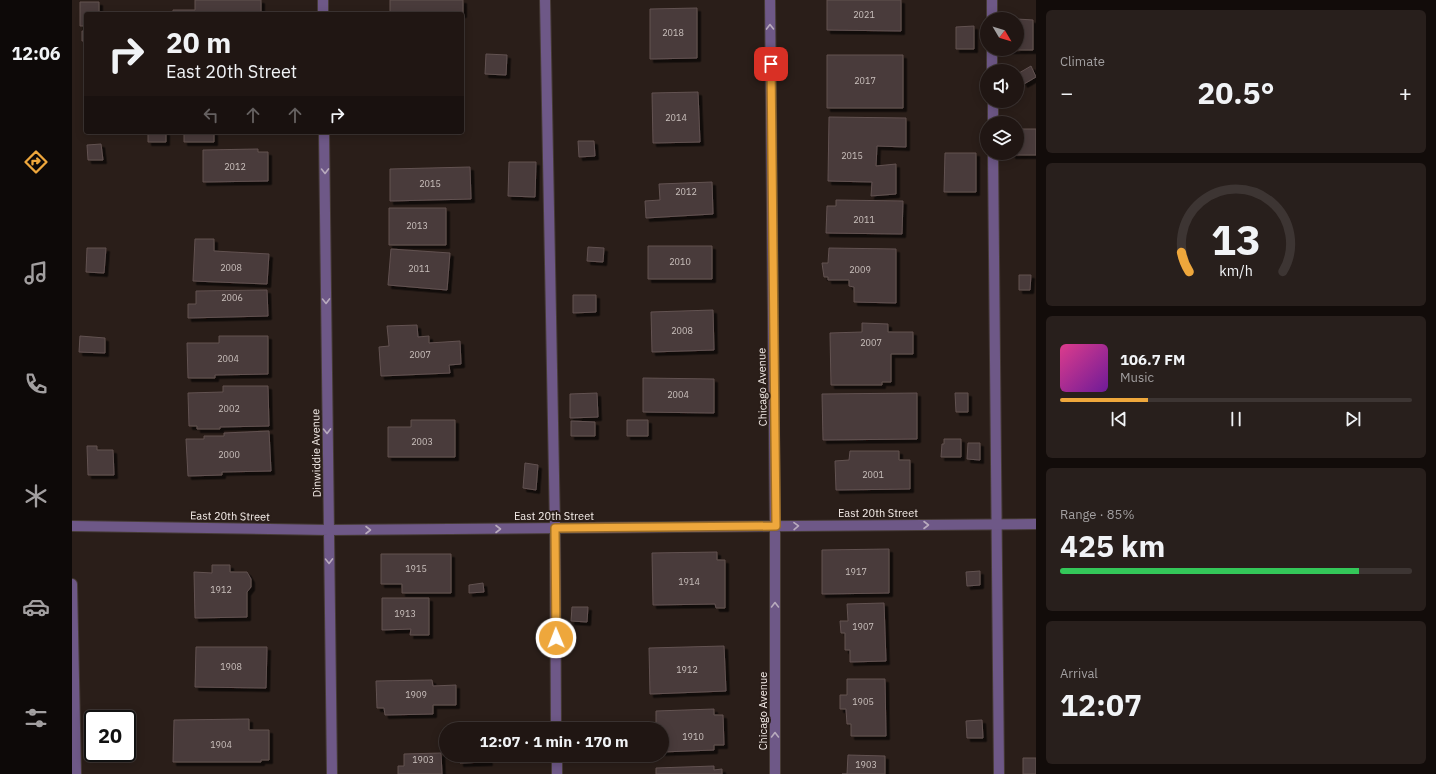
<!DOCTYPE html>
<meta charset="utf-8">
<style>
:root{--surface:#201613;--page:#281f1c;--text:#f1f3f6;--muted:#a29fa0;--line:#3d3533;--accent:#eea73c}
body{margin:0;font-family:"IBM Plex Sans",sans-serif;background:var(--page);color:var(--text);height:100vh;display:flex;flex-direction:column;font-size:15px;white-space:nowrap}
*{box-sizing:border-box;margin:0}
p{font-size:13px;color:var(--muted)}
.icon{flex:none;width:22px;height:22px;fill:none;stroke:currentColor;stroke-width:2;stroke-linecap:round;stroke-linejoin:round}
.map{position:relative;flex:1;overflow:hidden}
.sheet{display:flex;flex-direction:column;gap:10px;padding:10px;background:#120c0a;width:400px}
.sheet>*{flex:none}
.hud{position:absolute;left:12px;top:12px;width:380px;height:122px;border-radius:4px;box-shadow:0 2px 10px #0003,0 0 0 1px var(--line);background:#201613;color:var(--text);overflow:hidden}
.needle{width:26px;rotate:128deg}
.controls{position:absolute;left:908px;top:12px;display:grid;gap:8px}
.controls a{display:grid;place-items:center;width:44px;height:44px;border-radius:50%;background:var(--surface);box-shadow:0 2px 10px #0003,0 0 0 1px var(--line);font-size:20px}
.speed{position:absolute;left:12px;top:710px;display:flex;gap:8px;font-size:20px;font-weight:700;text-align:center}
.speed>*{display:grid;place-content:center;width:52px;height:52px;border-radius:50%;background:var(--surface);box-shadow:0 2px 10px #0003,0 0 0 1px var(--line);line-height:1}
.speed .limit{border:2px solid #111;border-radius:6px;background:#fff;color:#111}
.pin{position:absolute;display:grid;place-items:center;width:34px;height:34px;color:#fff;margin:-17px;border-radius:8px;box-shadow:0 2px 6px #0006}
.me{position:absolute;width:44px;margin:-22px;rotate:359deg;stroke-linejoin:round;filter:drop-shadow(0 0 3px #0008)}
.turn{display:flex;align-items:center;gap:14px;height:84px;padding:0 16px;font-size:18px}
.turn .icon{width:52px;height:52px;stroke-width:2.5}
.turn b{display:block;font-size:28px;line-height:34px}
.lanes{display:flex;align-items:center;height:38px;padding:0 16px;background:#0003;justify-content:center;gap:20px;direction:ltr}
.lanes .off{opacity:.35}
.big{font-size:30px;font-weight:800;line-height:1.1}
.sheet .widget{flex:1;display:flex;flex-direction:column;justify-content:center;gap:6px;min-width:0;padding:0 14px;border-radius:6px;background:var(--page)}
.sheet .dial{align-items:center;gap:0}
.dial svg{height:104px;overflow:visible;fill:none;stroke:var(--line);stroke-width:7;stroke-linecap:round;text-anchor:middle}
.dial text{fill:var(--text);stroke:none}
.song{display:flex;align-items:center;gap:12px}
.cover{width:48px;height:48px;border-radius:6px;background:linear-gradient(135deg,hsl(330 70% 55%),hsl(280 70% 35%))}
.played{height:4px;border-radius:2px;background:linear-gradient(90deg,var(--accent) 25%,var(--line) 25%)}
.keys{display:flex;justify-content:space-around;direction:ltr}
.heat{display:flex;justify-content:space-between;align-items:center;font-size:22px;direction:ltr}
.charge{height:6px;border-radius:3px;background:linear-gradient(90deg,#34c759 85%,var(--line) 0)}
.trip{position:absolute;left:367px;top:722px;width:230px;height:40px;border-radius:20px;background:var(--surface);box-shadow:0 2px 10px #0003,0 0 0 1px var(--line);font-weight:800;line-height:40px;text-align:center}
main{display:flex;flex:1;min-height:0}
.dock{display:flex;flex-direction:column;width:72px;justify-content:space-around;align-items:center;background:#0d0908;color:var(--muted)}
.dock .icon{width:28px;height:28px}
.dock .selected{color:var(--accent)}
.dock b{font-size:18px;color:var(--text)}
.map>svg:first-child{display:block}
.building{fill:#493a3a;stroke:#625251;filter:url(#shadow)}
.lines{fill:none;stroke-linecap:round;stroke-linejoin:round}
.lane-casing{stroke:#463b36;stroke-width:12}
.street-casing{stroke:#463b36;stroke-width:12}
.lane{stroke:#6e5887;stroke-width:10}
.street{stroke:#6e5887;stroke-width:10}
.oneway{stroke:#b8aabd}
.route-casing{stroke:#9b6d27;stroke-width:10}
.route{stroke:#eea73c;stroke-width:7}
.labels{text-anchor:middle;stroke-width:4;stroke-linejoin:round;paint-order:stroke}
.number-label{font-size:9px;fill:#cac0bd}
.street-label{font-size:11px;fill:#f5ede9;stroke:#2a1e19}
</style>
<main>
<nav class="dock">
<b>12:06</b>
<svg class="icon selected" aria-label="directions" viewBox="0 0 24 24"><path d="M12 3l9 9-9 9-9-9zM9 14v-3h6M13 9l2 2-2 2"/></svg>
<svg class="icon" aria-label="music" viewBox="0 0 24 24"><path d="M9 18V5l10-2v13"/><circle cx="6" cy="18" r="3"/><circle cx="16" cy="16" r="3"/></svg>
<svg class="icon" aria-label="phone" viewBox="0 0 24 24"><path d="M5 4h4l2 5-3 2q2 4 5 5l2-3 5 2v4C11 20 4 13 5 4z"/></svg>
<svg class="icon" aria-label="climate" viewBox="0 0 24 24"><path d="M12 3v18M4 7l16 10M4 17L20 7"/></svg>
<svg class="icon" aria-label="car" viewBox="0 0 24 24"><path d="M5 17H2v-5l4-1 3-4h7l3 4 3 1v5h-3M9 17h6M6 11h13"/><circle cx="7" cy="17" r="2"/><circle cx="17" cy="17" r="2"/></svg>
<svg class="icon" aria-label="filters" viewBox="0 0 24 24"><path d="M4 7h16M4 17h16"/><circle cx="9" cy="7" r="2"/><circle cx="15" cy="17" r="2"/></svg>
</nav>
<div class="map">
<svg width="964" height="774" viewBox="0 0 964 774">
<defs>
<filter id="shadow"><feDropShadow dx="3.5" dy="3.5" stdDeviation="0" flood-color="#0009"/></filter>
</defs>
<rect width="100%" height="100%" fill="#2a1e19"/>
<path class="building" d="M 123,0 L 189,0 L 189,14 L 101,14 L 101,10 L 123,10 Z
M 318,0 L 391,0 L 391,14 L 318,14 Z
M 755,0 L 829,0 L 829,31 L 755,30 Z
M 8,2 L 27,2 L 27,14 L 14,14 L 14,26 L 8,26 Z
M 625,8 L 625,58 L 578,59 L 578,9 Z
M 945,19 L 961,20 L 961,50 L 934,50 L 934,49 L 945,49 Z
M 902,26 L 902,49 L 884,49 L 884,27 Z
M 10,31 L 14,31 L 14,41 L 10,41 Z
M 414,54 L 435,55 L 434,75 L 413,74 Z
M 755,55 L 831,55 L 831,108 L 755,108 Z
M 959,66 L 964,77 L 952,84 L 947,73 Z
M 626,92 L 628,142 L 581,143 L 580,93 Z
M 757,117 L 834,118 L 834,147 L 805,146 L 804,166 L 824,164 L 824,194 L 799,196 L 800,182 L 756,181 Z
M 945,129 L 964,129 L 964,155 L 940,155 L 940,153 L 945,153 Z
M 76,132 L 94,132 L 94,142 L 76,142 Z
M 112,132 L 142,132 L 142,142 L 112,142 Z
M 506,141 L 522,141 L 523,156 L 507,157 Z
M 29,144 L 31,160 L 16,160 L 15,145 Z
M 186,149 L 186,152 L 196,152 L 196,181 L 131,182 L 131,150 Z
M 873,153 L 904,153 L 904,192 L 872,192 Z
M 437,162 L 464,162 L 463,197 L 436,196 Z
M 398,167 L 399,199 L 318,201 L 318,169 Z
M 640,182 L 641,214 L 574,218 L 573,201 L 588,200 L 587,184 Z
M 764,200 L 831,201 L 830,234 L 754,233 L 755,206 L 764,206 Z
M 317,208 L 374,208 L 374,245 L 317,245 Z
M 123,239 L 142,239 L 142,251 L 197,254 L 195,284 L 121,281 Z
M 576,246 L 640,246 L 640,279 L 576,279 Z
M 516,247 L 532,248 L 531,262 L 515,261 Z
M 15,248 L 34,248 L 32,273 L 14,272 Z
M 757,248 L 824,249 L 824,303 L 782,302 L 782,287 L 777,286 L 777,280 L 756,280 L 756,277 L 752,277 L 750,263 L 756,263 Z
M 319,249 L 378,253 L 375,290 L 316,285 Z
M 947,275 L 959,275 L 958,290 L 947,290 Z
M 195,290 L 196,316 L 116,318 L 116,304 L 124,304 L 124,291 Z
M 501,295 L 524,295 L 524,312 L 501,313 Z
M 641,310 L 642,350 L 580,352 L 579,312 Z
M 790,323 L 816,324 L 816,332 L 841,332 L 841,354 L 819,354 L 819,382 L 810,382 L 810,385 L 759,385 L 758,333 L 790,332 Z
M 345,325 L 346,337 L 357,336 L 357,343 L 388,341 L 389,364 L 377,365 L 378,373 L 309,376 L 307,347 L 317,346 L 315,326 Z
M 8,336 L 33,338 L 33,353 L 7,352 Z
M 147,336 L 196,336 L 196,374 L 143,375 L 143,378 L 116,378 L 115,343 L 147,343 Z
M 571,378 L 642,379 L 642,413 L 571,412 Z
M 151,386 L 196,386 L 197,426 L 148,427 L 148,429 L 125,429 L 125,426 L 117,426 L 116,393 L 151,392 Z
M 525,393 L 526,417 L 498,418 L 498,394 Z
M 845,393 L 845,439 L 751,440 L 750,394 Z
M 883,393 L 896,393 L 896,412 L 884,412 Z
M 339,420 L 383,420 L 383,457 L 316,457 L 316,427 L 339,427 Z
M 555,420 L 576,420 L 576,436 L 555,436 Z
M 499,421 L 523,422 L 523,436 L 499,436 Z
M 197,431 L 199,471 L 150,472 L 150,475 L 116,476 L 114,439 L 132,439 L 132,436 L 152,436 L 152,433 Z
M 872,439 L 889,439 L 889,457 L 869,457 L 870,444 L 872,444 Z
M 896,443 L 908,443 L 908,460 L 895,459 Z
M 15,446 L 25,446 L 25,450 L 41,450 L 42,475 L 16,475 Z
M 778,451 L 827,451 L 827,460 L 838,460 L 838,489 L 764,490 L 763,461 L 777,460 Z
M 453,463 L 466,465 L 464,490 L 451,488 Z
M 817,549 L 817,593 L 750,594 L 750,550 Z
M 645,552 L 645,560 L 653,560 L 653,608 L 644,608 L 643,604 L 581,605 L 580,553 Z
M 309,554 L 379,554 L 379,593 L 330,593 L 330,584 L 309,584 Z
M 140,565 L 158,565 L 158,572 L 175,572 L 179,579 L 179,587 L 175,592 L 175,617 L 123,618 L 122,572 L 140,573 Z
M 908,571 L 908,585 L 895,586 L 894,572 Z
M 411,583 L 412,592 L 397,593 L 397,585 Z
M 310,598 L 357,598 L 357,635 L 338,635 L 339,629 L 310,630 Z
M 812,603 L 814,661 L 778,662 L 778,650 L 773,650 L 773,633 L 769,633 L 768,621 L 776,621 L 775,604 Z
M 500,607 L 516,607 L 515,622 L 499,621 Z
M 652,646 L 654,691 L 578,694 L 577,648 Z
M 124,647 L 195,647 L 194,688 L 123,687 Z
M 775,679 L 813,679 L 814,736 L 779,736 L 779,724 L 775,724 L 774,709 L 768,709 L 768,695 L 775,695 Z
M 360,680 L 361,686 L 384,685 L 384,705 L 361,705 L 361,714 L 313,715 L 312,708 L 305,708 L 304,681 Z
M 642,709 L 642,715 L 651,715 L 652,745 L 642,745 L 642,750 L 590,752 L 590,729 L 584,729 L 584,711 Z
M 177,719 L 177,730 L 197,730 L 197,760 L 189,760 L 189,762 L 101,762 L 102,720 Z
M 910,720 L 911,738 L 895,738 L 894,721 Z
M 369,753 L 370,774 L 326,774 L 326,766 L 332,766 L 332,754 Z
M 388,755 L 416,755 L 417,762 L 388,763 Z
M 776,755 L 813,756 L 813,774 L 770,774 L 775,774 Z
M 951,758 L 964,758 L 964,774 L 951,774 Z
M 642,766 L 642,770 L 650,769 L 650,774 L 584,774 L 584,768 Z"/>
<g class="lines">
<g class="lane-casing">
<path id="lane" d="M 473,0 L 483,528 L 484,729
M 920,0 L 920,19
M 920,49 L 920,71
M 921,101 L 921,123
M 921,153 L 927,774
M 0,584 L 4,774
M 485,755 L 485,774"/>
</g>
<g class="street-casing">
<path id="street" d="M 251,0 L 251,14
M 698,0 L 703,526 L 703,774
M 252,132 L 260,774
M 0,526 L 257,530 L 964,524"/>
</g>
<use href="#lane" class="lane"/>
<use href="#street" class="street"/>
</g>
<defs><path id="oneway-chevron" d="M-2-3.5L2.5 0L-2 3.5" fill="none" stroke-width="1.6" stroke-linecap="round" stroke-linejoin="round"/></defs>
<g class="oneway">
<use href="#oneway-chevron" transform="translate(698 27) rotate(-91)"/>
<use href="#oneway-chevron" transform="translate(253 171) rotate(89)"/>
<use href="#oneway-chevron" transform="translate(254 301) rotate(89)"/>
<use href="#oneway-chevron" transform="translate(255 431) rotate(89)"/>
<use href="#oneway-chevron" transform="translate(854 525)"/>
<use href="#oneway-chevron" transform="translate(724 526) rotate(-1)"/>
<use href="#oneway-chevron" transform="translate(426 529)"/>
<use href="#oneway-chevron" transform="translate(296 530)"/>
<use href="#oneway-chevron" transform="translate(257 561) rotate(89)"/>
<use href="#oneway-chevron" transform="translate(703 605) rotate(-90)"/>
<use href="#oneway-chevron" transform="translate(703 735) rotate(-90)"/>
</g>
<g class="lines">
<g class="route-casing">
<path id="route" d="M 484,638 L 483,528 L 704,526 L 699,64"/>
</g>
<use href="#route" class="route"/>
</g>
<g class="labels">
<g class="number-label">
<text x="792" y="18">2021</text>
<text x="601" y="36">2018</text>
<text x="793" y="84">2017</text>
<text x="604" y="121">2014</text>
<text x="780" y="159">2015</text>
<text x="163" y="170">2012</text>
<text x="358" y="187">2015</text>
<text x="614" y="195">2012</text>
<text x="792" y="223">2011</text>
<text x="345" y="229">2013</text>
<text x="608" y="265">2010</text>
<text x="159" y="271">2008</text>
<text x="347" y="272">2011</text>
<text x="788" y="273">2009</text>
<text x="160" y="301">2006</text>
<text x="610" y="334">2008</text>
<text x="799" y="346">2007</text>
<text x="348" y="358">2007</text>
<text x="156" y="362">2004</text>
<text x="606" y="398">2004</text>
<text x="157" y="412">2002</text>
<text x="350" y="445">2003</text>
<text x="157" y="458">2000</text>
<text x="801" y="478">2001</text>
<text x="344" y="572">1915</text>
<text x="784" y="575">1917</text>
<text x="617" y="585">1914</text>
<text x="149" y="593">1912</text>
<text x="333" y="617">1913</text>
<text x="791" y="630">1907</text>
<text x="159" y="670">1908</text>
<text x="615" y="673">1912</text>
<text x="344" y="698">1909</text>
<text x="791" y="705">1905</text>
<text x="621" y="740">1910</text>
<text x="149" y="748">1904</text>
<text x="351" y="763">1903</text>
<text x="794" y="768">1903</text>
</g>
<g class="street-label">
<text transform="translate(690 387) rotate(-91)" y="4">Chicago Avenue</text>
<text transform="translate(244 453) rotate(-91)" y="4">Dinwiddie Avenue</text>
<text x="806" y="517">East 20th Street</text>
<text transform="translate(158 516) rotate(1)" y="4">East 20th Street</text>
<text x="482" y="520">East 20th Street</text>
<text transform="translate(691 711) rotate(-90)" y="4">Chicago Avenue</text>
</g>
</g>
</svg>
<div class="controls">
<a><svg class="needle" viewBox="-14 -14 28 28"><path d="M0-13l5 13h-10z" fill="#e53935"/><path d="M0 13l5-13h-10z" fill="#a29fa0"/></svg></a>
<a><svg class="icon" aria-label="sound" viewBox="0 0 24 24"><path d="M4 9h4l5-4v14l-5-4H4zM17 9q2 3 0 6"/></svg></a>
<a><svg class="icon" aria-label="layers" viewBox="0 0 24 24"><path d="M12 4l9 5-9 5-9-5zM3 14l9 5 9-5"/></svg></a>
</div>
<div class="speed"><div class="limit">20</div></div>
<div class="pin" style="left:699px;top:64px;background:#d93025"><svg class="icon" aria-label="arrive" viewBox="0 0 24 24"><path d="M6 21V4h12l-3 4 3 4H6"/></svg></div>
<svg class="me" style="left:484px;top:638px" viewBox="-20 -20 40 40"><circle r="17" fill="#eea73c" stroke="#fff" stroke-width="3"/><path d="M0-11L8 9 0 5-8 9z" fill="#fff"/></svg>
<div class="trip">12:07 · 1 min · 170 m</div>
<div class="hud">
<div class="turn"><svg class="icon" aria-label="right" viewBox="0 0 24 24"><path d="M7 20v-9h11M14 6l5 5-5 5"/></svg><div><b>20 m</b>East 20th Street</div></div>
<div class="lanes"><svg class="icon off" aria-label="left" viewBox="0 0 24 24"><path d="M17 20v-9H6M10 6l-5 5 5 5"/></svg><svg class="icon off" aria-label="ahead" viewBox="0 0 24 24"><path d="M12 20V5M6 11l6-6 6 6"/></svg><svg class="icon off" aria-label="ahead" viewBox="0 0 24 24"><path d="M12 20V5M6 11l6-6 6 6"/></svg><svg class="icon" aria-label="right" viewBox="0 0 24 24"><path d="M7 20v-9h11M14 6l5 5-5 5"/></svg></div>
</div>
</div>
<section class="sheet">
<div class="widget"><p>Climate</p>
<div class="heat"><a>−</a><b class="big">20.5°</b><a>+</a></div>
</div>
<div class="widget dial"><svg viewBox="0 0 100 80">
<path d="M14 69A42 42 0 1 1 86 69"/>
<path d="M14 69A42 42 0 0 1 8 54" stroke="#eea73c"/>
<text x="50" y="56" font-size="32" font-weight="700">13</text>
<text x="50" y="72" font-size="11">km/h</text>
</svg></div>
<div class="widget">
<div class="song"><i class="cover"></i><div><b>106.7 FM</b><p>Music</p></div></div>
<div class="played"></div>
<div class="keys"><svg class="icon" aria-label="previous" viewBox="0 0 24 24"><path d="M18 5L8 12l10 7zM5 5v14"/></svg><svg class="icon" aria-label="pause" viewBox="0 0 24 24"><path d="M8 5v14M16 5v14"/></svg><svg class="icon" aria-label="next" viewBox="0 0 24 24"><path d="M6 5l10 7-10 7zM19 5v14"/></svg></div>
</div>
<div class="widget"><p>Range · 85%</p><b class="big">425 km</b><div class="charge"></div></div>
<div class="widget"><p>Arrival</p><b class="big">12:07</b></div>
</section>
</main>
